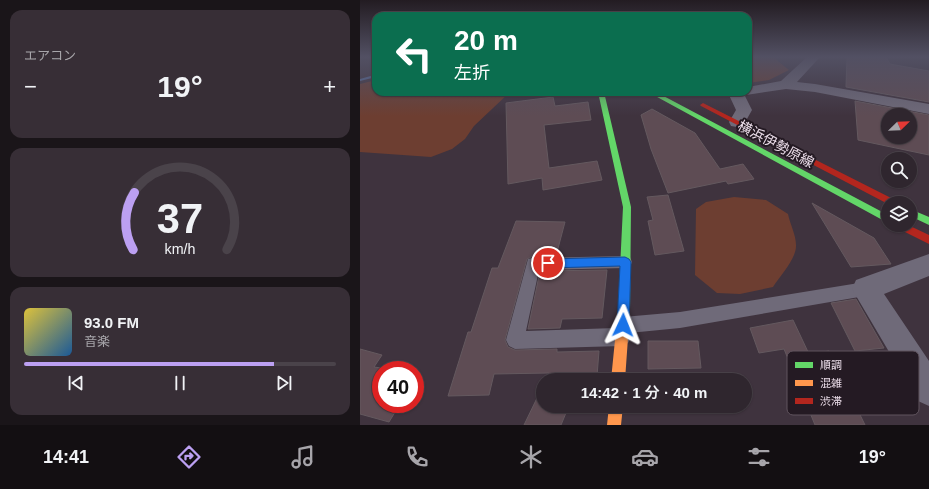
<!DOCTYPE html>
<html lang="ja">
<meta charset="utf-8">
<style>
:root{--surface:#2f262e;--page:#372e36;--text:#f1f3f6;--muted:#a7a5aa;--line:#4a434a;--accent:#bca0f2}
body{margin:0;font-family:Helvetica,"Noto Sans JP",sans-serif;background:var(--page);color:var(--text);height:100vh;display:flex;flex-direction:column;font-size:15px;white-space:nowrap}
*{box-sizing:border-box;margin:0}
p{font-size:13px;color:var(--muted)}
.icon{flex:none;width:22px;height:22px;fill:none;stroke:currentColor;stroke-width:2;stroke-linecap:round;stroke-linejoin:round}
.map{position:relative;flex:1;overflow:hidden}
.sheet{display:flex;flex-direction:column;gap:10px;padding:10px;background:#1a1519;width:360px}
.sheet>*{flex:none}
.top-card{position:absolute;left:12px;top:12px;width:380px;height:84px;border-radius:12px;box-shadow:0 1px 3px #0004,0 0 0 1px var(--line);background:#0b6e4f;color:#fff;overflow:hidden}
.needle{width:26px;rotate:67deg}
.buttons{position:absolute;left:521px;top:108px;display:grid;gap:8px}
.buttons a{display:grid;place-items:center;width:36px;height:36px;border-radius:50%;background:var(--surface);box-shadow:0 1px 3px #0004,0 0 0 1px var(--line);font-size:20px}
.speed{position:absolute;left:12px;top:361px;display:flex;gap:8px;font-size:20px;font-weight:700;text-align:center}
.speed>*{display:grid;place-content:center;width:52px;height:52px;border-radius:50%;background:var(--surface);box-shadow:0 1px 3px #0004,0 0 0 1px var(--line);line-height:1}
.speed .limit{border:6px solid #d22;background:#fff;color:#111}
.pin{position:absolute;display:grid;place-items:center;width:34px;height:34px;color:#fff;margin:-17px;border:2px solid #fff;border-radius:50%;box-shadow:0 1px 4px #0007}
.me{position:absolute;width:44px;margin:-22px;rotate:2deg;stroke-linejoin:round;filter:drop-shadow(0 0 3px #0008)}
.turn{display:flex;align-items:center;gap:14px;height:84px;padding:0 16px;font-size:18px}
.turn .icon{width:52px;height:52px;stroke-width:2.5}
.turn b{display:block;font-size:28px;line-height:34px}
.big{font-size:30px;font-weight:600;line-height:1.1}
.sheet .card{flex:1;display:flex;flex-direction:column;justify-content:center;gap:6px;min-width:0;padding:0 14px;border-radius:12px;background:var(--page)}
.sheet .dial{align-items:center;gap:0}
.dial svg{height:104px;overflow:visible;fill:none;stroke:var(--line);stroke-width:7;stroke-linecap:round;text-anchor:middle}
.dial text{fill:var(--text);stroke:none}
.song{display:flex;align-items:center;gap:12px}
.cover{width:48px;height:48px;border-radius:6px;background:linear-gradient(135deg,hsl(50 70% 55%),hsl(210 70% 35%))}
.played{height:4px;border-radius:2px;background:linear-gradient(90deg,var(--accent) 80%,var(--line) 80%)}
.keys{display:flex;justify-content:space-around;direction:ltr}
.heat{display:flex;justify-content:space-between;align-items:center;font-size:22px;direction:ltr}
.trip{position:absolute;left:176px;top:373px;width:216px;height:40px;border-radius:20px;background:var(--surface);box-shadow:0 1px 3px #0004,0 0 0 1px var(--line);font-weight:600;line-height:40px;text-align:center}
.dock{display:flex;height:64px;justify-content:space-around;align-items:center;background:#130f12;color:var(--muted)}
.dock .icon{width:28px;height:28px}
.dock .on{color:var(--accent)}
.dock b{font-size:18px;color:var(--text)}
main{display:flex;flex:1;min-height:0}
.map>svg:first-child{display:block}
.green{fill:#6d3e31}
.lines{fill:none;stroke-linecap:round;stroke-linejoin:round}
.stream{fill:#5874a8;fill-rule:evenodd}
.building{fill:#5e4c54;stroke:#64595f;fill-rule:evenodd}
.lane{fill:#6f6a79;fill-rule:evenodd}
.street{fill:#6f6a79;fill-rule:evenodd}
.fast{fill:#63d668;fill-rule:evenodd}
.slow{fill:#ff974d;fill-rule:evenodd}
.jam{fill:#b3261e;fill-rule:evenodd}
.route{fill:#1a73e8;stroke:#114b97}
.labels{text-anchor:middle;stroke-width:4;stroke-linejoin:round;paint-order:stroke}
.street-label{font-size:14px;fill:#ebdde9;stroke:#241a23}
.key{fill:#241a23;stroke:#60545e;stroke-width:1}
.key-label{font-size:11px;fill:#ebdde9}
</style>
<main>
<section class="sheet">
<div class="card"><p>エアコン</p>
<div class="heat"><a>−</a><b class="big">19°</b><a>+</a></div>
</div>
<div class="card dial"><svg viewBox="0 0 100 80">
<path d="M14 69A42 42 0 1 1 86 69"/>
<path d="M14 69A42 42 0 0 1 15 25" stroke="#bca0f2"/>
<text x="50" y="56" font-size="32" font-weight="700">37</text>
<text x="50" y="72" font-size="11">km/h</text>
</svg></div>
<div class="card">
<div class="song"><i class="cover"></i><div><b>93.0 FM</b><p>音楽</p></div></div>
<div class="played"></div>
<div class="keys"><svg class="icon" aria-label="previous" viewBox="0 0 24 24"><path d="M18 5L8 12l10 7zM5 5v14"/></svg><svg class="icon" aria-label="pause" viewBox="0 0 24 24"><path d="M8 5v14M16 5v14"/></svg><svg class="icon" aria-label="next" viewBox="0 0 24 24"><path d="M6 5l10 7-10 7zM19 5v14"/></svg></div>
</div>
</section>
<div class="map">
<svg width="569" height="425" viewBox="0 0 569 425">
<rect width="100%" height="100%" fill="#3f333e"/>
<path class="green" d="M 388,57 L 413,57 L 429,70 L 409,80 L 388,83 Z
M 16,80 L 16,92 L 150,92 L 114,126 L 105,139 L 92,149 L 71,157 L 0,152 L 0,84 Z
M 374,197 L 406,200 L 428,214 C 430,224 436,235 436,245 C 437,258 420,276 413,287 L 380,294 L 357,293 L 335,275 L 336,209 L 346,202 Z"/>
<g class="lines">
<path class="stream" d="M 14,75 L 16,75 L 16,77 L 0,81 L 0,79 Z"/>
</g>
<path class="building" d="M 487,57 L 526,57 L 530,64 L 569,71 L 569,102 L 486,87 Z
M 193,97 L 195,106 L 228,102 L 231,120 L 184,125 L 189,168 L 237,161 L 242,180 L 183,190 L 182,178 L 148,184 L 146,103 Z
M 495,101 L 569,115 L 569,155 L 498,140 ZM 528,115 L 550,115 L 550,137 L 528,137 Z
M 292,109 L 335,133 L 360,169 L 383,164 L 394,179 L 368,184 L 366,181 L 308,193 L 291,149 L 281,115 Z
M 308,195 L 324,251 L 295,255 L 288,221 L 293,220 L 287,197 Z
M 452,203 L 514,238 L 531,264 L 491,267 Z
M 156,221 L 205,222 L 196,256 L 173,256 L 167,259 L 145,340 L 148,347 L 155,350 L 197,349 L 197,352 L 239,351 L 237,376 L 187,377 L 189,373 L 134,374 L 129,395 L 88,396 L 108,332 L 111,332 L 132,268 L 138,268 Z
M 247,270 L 242,318 L 202,319 L 200,328 L 168,329 L 180,271 Z
M 496,299 L 524,348 L 495,351 L 471,303 Z
M 433,320 L 449,354 L 469,351 L 505,425 L 455,425 L 424,349 L 399,353 L 390,328 Z
M 288,341 L 338,341 L 341,368 L 288,369 Z
M 0,349 L 22,355 L 14,367 L 21,368 L 21,404 L 40,404 L 29,422 L 0,414 Z
M 178,396 L 183,398 L 183,406 L 202,406 L 208,408 L 201,425 L 164,425 Z"/>
<g class="lines">
<path class="lane" d="M 265,256 L 270,257 L 272,262 L 270,267 L 265,268 L 179,270 L 166,331 L 256,328 L 255,325 L 257,319 L 263,317 L 320,312 L 505,282 L 511,284 L 513,289 L 511,294 L 505,296 L 320,328 L 269,333 L 271,337 L 268,343 L 262,346 L 155,349 L 149,346 L 146,340 L 168,259 L 173,258 Z"/>
<path class="street" d="M 447,57 L 460,57 L 437,82 L 455,84 L 569,104 L 569,114 L 455,92 L 426,89 L 386,95 L 385,96 L 392,110 L 383,126 L 377,127 L 371,126 L 369,122 L 376,110 L 369,95 L 372,92 L 388,92 L 388,87 L 421,81 Z
M 569,254 L 569,276 L 524,294 L 569,361 L 569,406 L 558,401 L 492,289 L 496,280 Z"/>
<path class="fast" d="M 238,92 L 244,92 L 271,207 L 270,310 L 268,314 L 264,315 L 260,314 L 258,310 L 263,207 Z
M 288,92 L 296,92 L 528,215 L 528,223 Z
M 550,209 L 569,217 L 569,225 L 550,216 Z"/>
<path class="slow" d="M 264,305 L 268,306 L 270,310 L 265,380 L 251,380 L 258,310 L 260,306 Z
M 249,406 L 263,406 L 261,425 L 247,425 Z"/>
<path class="jam" d="M 343,103 L 537,201 L 538,203 L 528,204 L 341,106 L 340,105 Z
M 535,225 L 548,225 L 569,235 L 569,244 L 537,228 Z"/>
</g>
<linearGradient id="sky" x2="0" y2="1"><stop stop-color="#231c22"/><stop offset="0.49" stop-color="#525063"/><stop offset="1" stop-color="#525063" stop-opacity="0"/></linearGradient>
<rect width="569" height="116" fill="url(#sky)"/>
<path class="route" d="M 265,257 L 269,259 L 271,262 L 269,325 L 267,329 L 263,330 L 259,329 L 257,325 L 260,266 L 188,268 L 185,266 L 183,263 L 185,260 L 188,259 Z"/>
<g class="labels">
<g class="street-label">
<text transform="translate(416 144) rotate(28)" y="5">横浜伊勢原線</text>
</g>
</g>
<rect x="427" y="351" width="132" height="64" rx="6" class="key"/>
<rect x="435" y="362" width="18" height="6" fill="#63d668"/>
<rect x="435" y="380" width="18" height="6" fill="#ff974d"/>
<rect x="435" y="398" width="18" height="6" fill="#b3261e"/>
<g class="key-label">
<text x="460" y="369">順調</text>
<text x="460" y="387">混雑</text>
<text x="460" y="405">渋滞</text>
</g>
</svg>
<div class="buttons">
<a><svg class="needle" viewBox="-14 -14 28 28"><path d="M0-13l5 13h-10z" fill="#e53935"/><path d="M0 13l5-13h-10z" fill="#a7a5aa"/></svg></a>
<a><svg class="icon" aria-label="search" viewBox="0 0 24 24"><circle cx="10" cy="10" r="6"/><path d="M15 15l6 6"/></svg></a>
<a><svg class="icon" aria-label="layers" viewBox="0 0 24 24"><path d="M12 4l9 5-9 5-9-5zM3 14l9 5 9-5"/></svg></a>
</div>
<div class="speed"><div class="limit">40</div></div>
<div class="pin" style="left:188px;top:263px;background:#d93025"><svg class="icon" aria-label="arrive" viewBox="0 0 24 24"><path d="M6 21V4h12l-3 4 3 4H6"/></svg></div>
<svg class="me" style="left:263px;top:325px" viewBox="-20 -20 40 40"><path d="M0-17L14 15 0 8-14 15z" fill="#1a73e8" stroke="#fff" stroke-width="4"/></svg>
<div class="trip">14:42 · 1 分 · 40 m</div>
<div class="top-card">
<div class="turn"><svg class="icon" aria-label="left" viewBox="0 0 24 24"><path d="M17 20v-9H6M10 6l-5 5 5 5"/></svg><div><b>20 m</b>左折</div></div>
</div>
</div>
</main>
<nav class="dock">
<b>14:41</b>
<svg class="icon on" aria-label="directions" viewBox="0 0 24 24"><path d="M12 3l9 9-9 9-9-9zM9 14v-3h6M13 9l2 2-2 2"/></svg>
<svg class="icon" aria-label="music" viewBox="0 0 24 24"><path d="M9 18V5l10-2v13"/><circle cx="6" cy="18" r="3"/><circle cx="16" cy="16" r="3"/></svg>
<svg class="icon" aria-label="phone" viewBox="0 0 24 24"><path d="M5 4h4l2 5-3 2q2 4 5 5l2-3 5 2v4C11 20 4 13 5 4z"/></svg>
<svg class="icon" aria-label="climate" viewBox="0 0 24 24"><path d="M12 3v18M4 7l16 10M4 17L20 7"/></svg>
<svg class="icon" aria-label="car" viewBox="0 0 24 24"><path d="M5 17H2v-5l4-1 3-4h7l3 4 3 1v5h-3M9 17h6M6 11h13"/><circle cx="7" cy="17" r="2"/><circle cx="17" cy="17" r="2"/></svg>
<svg class="icon" aria-label="filters" viewBox="0 0 24 24"><path d="M4 7h16M4 17h16"/><circle cx="9" cy="7" r="2"/><circle cx="15" cy="17" r="2"/></svg>
<b>19°</b>
</nav>
